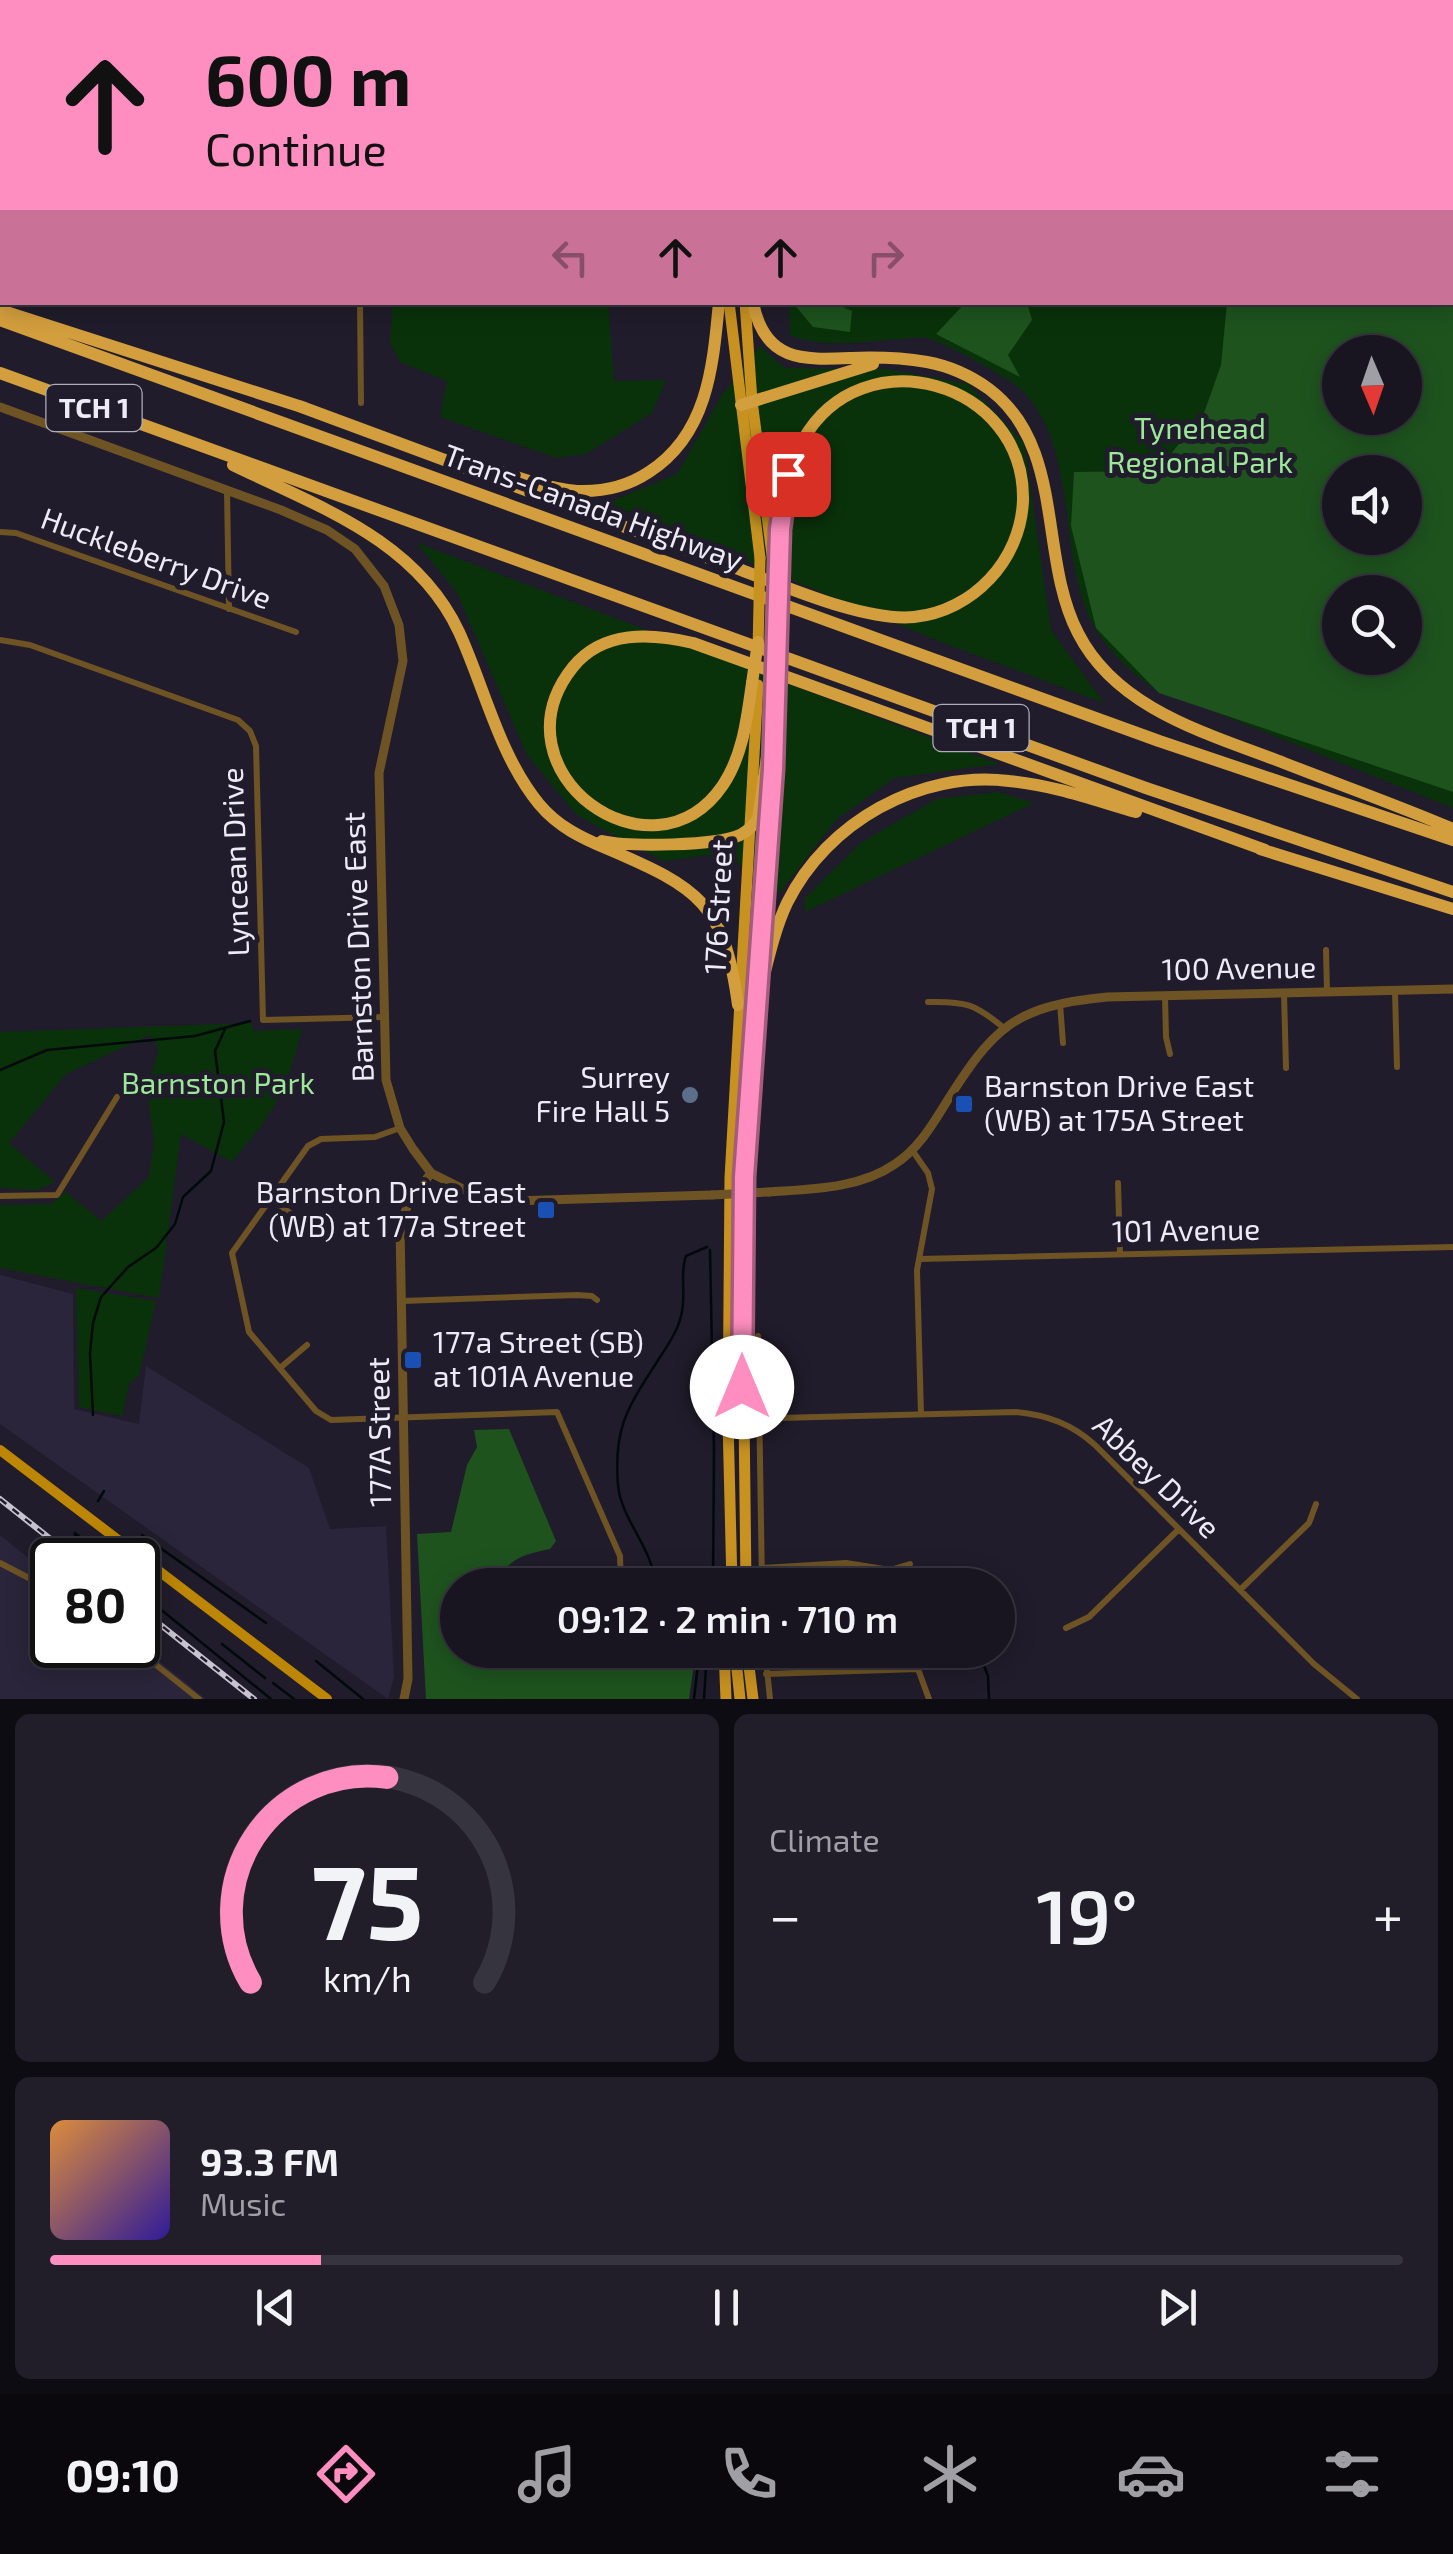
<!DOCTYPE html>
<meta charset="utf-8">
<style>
:root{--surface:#181520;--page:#211e29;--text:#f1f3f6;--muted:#9f9fa5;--line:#36343e;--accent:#fd8ebf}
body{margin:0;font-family:"Exo 2",sans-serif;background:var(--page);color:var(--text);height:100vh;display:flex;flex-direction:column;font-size:38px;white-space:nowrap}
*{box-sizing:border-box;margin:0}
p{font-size:32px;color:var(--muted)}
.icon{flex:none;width:55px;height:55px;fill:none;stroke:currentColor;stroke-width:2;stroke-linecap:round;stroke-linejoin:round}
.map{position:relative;height:1699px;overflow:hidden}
.details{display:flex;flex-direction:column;gap:15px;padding:15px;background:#0d0c12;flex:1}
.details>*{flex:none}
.top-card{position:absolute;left:0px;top:0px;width:1455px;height:305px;box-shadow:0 5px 25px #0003,0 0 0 2px var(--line);background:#fd8ebf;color:#111;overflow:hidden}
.needle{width:65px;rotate:178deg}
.tools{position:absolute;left:1322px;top:335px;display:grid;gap:20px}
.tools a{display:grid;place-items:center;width:100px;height:100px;border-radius:50%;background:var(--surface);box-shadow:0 5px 25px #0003,0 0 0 2px var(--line);font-size:50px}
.speed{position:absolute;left:30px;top:1538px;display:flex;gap:20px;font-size:50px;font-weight:700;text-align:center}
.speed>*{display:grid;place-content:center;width:130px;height:130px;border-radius:50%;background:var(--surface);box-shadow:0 5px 25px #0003,0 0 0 2px var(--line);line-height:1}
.speed .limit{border:5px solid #111;border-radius:15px;background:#fff;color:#111}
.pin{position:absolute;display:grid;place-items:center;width:85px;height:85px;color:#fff;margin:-42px;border-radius:20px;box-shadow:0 5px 15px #0006}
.me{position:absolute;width:110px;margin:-55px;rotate:0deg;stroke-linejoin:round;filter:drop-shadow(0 0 8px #0008)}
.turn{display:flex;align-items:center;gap:35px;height:210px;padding:0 40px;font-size:45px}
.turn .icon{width:130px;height:130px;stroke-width:2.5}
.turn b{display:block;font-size:70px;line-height:85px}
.lanes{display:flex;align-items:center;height:95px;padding:0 40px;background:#0003;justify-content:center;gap:50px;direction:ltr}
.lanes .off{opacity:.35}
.big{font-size:75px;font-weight:600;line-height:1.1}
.details .card{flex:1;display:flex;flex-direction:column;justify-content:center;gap:15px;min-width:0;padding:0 35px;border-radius:15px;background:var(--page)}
.details .dial{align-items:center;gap:0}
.dial svg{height:260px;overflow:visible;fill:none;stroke:var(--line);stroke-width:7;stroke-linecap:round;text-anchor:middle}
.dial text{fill:var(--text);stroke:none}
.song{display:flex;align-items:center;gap:30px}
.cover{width:120px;height:120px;border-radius:15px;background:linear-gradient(135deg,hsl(30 70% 55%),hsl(250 70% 35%))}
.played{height:10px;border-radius:5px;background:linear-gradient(90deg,var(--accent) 20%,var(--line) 20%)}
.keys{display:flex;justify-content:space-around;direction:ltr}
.heat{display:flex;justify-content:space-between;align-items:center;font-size:55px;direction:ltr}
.details .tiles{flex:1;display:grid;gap:15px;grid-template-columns:1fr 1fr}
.card:last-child{grid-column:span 2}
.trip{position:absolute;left:440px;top:1568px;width:575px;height:100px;border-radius:50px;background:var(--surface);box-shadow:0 5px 25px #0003,0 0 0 2px var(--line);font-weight:600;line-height:100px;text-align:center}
.dock{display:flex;height:160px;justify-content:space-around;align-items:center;background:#0a080d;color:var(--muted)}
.dock .icon{width:70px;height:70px}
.dock .active{color:var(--accent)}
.dock b{font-size:45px;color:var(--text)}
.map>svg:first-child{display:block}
.built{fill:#2a253a}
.green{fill:#09320a;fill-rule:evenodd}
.forest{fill:#1e531e;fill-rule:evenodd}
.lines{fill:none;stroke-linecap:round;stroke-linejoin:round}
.stream{stroke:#010a0b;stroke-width:2.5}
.minor{stroke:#6e5325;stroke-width:6}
.tertiary{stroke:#6e5325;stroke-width:9}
.primary{stroke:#bd8604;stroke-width:10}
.trunk{stroke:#c89220;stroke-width:11}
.motorway{stroke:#d39e3d;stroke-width:12}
.rail-casing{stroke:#c6c4cf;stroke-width:6}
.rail{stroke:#201c2b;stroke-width:2.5;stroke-dasharray:8;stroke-linecap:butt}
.tertiary-bridge{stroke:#6e5325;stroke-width:9}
.trunk-bridge{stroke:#c89220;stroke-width:11}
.motorway-bridge{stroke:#d39e3d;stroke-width:12}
.route-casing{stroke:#a45c7c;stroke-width:25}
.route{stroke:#fd8ebf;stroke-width:18}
.service-dot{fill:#5c6f8a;stroke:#201c2b;stroke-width:4}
.transit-dot{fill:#1a4fb4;stroke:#201c2b;stroke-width:4}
.labels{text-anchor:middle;stroke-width:10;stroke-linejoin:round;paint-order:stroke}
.shield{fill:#201c2b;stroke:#b0adb9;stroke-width:2.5}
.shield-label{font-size:28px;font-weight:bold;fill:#edebf6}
.park-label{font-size:30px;fill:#9ce798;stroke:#201c2b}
.street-label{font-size:30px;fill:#edebf6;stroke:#201c2b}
.poi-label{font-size:30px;fill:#edebf6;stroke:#201c2b;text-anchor:end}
</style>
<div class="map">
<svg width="1453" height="1699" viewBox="0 0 1453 1699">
<rect width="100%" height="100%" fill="#201c2b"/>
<path class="built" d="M 0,1275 L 73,1294 L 74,1409 L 139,1424 L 146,1366 L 309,1468 L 330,1529 L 386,1526 L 394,1677 L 388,1699 L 0,1424 Z
M 0,1535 L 52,1577 L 52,1645 L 138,1644 L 206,1699 L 0,1699 Z"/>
<path class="green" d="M 761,0 L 1453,0 L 1453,808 L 1150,686 C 1121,665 1096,638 1084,604 C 1059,537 1077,423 1007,379 C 991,369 943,342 926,338 C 919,337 910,338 903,339 C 865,340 826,350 790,335 L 789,303 L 1452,302 L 1452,2 ZM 1340,352 L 1405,352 L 1405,418 L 1340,418 ZM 1340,472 L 1405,472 L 1405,538 L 1340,538 ZM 1340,592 L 1405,592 L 1405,658 L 1340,658 Z
M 393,303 L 608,303 L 614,381 L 666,380 L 652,413 L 586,454 L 556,458 L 440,417 L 447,381 L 400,362 L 390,343 Z
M 760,346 L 785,368 L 887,369 L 968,384 L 1024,443 L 1051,630 L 1104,703 L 941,642 L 607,503 L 677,474 L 722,395 Z
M 417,543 L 999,764 L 894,778 L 837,819 L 779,893 L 724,853 L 663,861 L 578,816 L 527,755 L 457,593 Z
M 998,792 L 1034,803 L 805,912 L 805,898 L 862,842 L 937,799 Z
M 252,1023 L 253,1031 L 302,1029 C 285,1096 275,1110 232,1162 L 181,1134 L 159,1298 L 0,1268 L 0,1205 L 51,1204 L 66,1192 L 101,1221 L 149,1177 L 154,1142 L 147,1088 L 159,1050 L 150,1035 L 66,1074 L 9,1143 L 55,1182 L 37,1190 L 0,1188 L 0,1032 Z
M 76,1288 L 156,1301 L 139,1375 L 129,1384 L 122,1416 L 79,1407 Z"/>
<path class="forest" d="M 1453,14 L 1453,792 L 1159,693 L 1096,628 L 1071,526 L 1074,472 L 1157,471 L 1204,413 L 1221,365 L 1227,303 L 1452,302 ZM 1340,352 L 1405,352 L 1405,418 L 1340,418 ZM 1340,472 L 1405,472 L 1405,538 L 1340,538 ZM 1340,592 L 1405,592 L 1405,658 L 1340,658 Z
M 966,302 L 1027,303 L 1032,320 L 1008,355 L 1020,377 L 936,334 Z
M 793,303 L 834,303 L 852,311 L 850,332 L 813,327 Z
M 509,1429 L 556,1541 L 550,1549 C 526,1554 505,1558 498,1585 L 458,1585 L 458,1650 L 520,1650 L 525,1658 L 590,1656 L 627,1650 L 631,1656 L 651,1654 L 654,1650 L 696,1650 L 689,1699 L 426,1699 L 417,1534 L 451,1532 L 467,1465 L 477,1447 L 474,1430 Z"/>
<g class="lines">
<path class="stream" d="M 0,1070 L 47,1050 L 195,1036 L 250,1021
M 710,1250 L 714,1450 L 713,1585
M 93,1415 L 90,1353 L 93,1323 L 101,1297 L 128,1267 L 156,1248 L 175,1224 L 183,1197 L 211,1171 L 224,1122 L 215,1051 L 225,1029
M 98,1501 L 104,1491
M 75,1533 L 75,1540 L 99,1560
M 76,1534 L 93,1547
M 142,1535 L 266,1623
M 655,1585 C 654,1549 621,1520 618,1485 C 613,1424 630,1405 660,1357 C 668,1345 678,1330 681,1316 C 687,1296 679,1275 686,1256 L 707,1247
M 138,1591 L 271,1699
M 222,1644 L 265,1678
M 978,1650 L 988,1676 L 989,1699
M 316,1661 L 363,1699
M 273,1683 L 294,1699
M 694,1699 L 698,1664 L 707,1651
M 704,1699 L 707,1651"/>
<path class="minor" d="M 0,221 L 2,221
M 360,302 L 361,403
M 227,491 L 229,609
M 0,532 L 16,533 L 296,632
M 0,640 L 30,645 L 238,720 L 250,731 L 256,746 L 263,1020 L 384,1017
M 1326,950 L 1327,992
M 1395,991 L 1397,1067
M 1284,993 L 1286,1068
M 1165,996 L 1166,1037 L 1170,1054
M 928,1002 C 966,1001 975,1004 1004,1028
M 1060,1004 L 1063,1043
M 400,1128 L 375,1137 L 321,1139 L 308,1146 L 232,1253 L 249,1332 L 316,1411 L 331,1420 L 557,1412 L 620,1556 L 621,1585
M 912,1150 L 928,1173 L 932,1189 L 917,1270 L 921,1414
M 1118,1183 L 1120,1254
M 0,1196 L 57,1195 L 117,1097
M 269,1197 L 328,1242
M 919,1259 L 1453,1247
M 402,1301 L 577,1295 L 592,1296 L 597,1300
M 758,1336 L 762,1585
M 280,1368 L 307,1345
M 759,1432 L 762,1424 L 778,1418 L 1016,1412 C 1047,1415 1072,1424 1095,1445 L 1314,1664 L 1357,1699
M 0,1563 L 52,1590
M 762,1568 L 846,1563 L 890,1570 L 910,1564
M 1240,1590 L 1309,1523 L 1316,1504
M 1066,1628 L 1089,1617 L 1179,1529
M 131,1645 L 199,1699
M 765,1650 L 770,1699
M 766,1674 L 918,1669 L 929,1699"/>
<path class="tertiary" d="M 0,407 L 281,510 L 327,530 L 355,549 L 384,586 L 399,625 L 403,661 L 379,773 L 386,1080 L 400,1128 L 413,1149 L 431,1173 L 473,1194 L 512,1201 L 712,1195
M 769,1192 C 811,1189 859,1189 895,1164 C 917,1150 931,1127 944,1106 C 993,1028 1013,1006 1107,997 L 1453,989
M 404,1699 L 408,1679 L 400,1226 L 408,1204 L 431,1173"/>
<path class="primary" d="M 0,1450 L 327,1699"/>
<path class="trunk" d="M 716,0 L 716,2
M 743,2 L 743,0
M 729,302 L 760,558
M 745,302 L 752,401 L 773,562
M 758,981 L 773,745
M 732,1585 L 728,1420 L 730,1178 L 758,685
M 746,1585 L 742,1242 L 757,1000
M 724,1650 L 726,1699
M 735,1650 L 740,1699
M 747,1650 L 753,1699"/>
<path class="motorway" d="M 753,302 C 764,362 803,360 851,358 C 876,357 903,358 927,362 C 949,366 971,376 989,389 C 1066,447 1038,556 1078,633 C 1117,710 1209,734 1284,763 C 1340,785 1397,805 1453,829
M 0,310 L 305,408
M 0,320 L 1159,741 L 1453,840
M 0,373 L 1146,788 L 1453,892
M 741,405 L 873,364
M 299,406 C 441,459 583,512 725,564 C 776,582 861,622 914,617 C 973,611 1021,560 1023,500 C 1025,381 862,335 803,440 C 781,478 780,522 779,565
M 233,465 C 319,507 416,540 459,632 C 485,689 499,755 539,804 C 558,827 582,838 608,849 C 699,888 724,903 738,1005
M 480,465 C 511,475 544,488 577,491 C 602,492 628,486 649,472 C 708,434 713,366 719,302
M 752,683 C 747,718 743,755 723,785 C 652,889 490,771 573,667 C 603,630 651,633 693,643 L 1265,850
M 602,841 C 630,847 716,846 740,835 C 748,831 753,826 758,819 L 774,708
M 1260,849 L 1453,909
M 756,1006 C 766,971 772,935 787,903 C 827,822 920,770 1009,781 C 1053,785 1094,800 1136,812"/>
<g class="rail-casing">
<path id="rail" d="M 0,1499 L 77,1560
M 138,1607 L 254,1699"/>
</g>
<use href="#rail" class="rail"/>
<path class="tertiary-bridge" d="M 712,1195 L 769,1192"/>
<path class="trunk-bridge" d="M 758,649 L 760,558
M 774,691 L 775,606"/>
<path class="motorway-bridge" d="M 775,615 L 779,565
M 752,683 L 758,642"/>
</g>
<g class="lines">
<g class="route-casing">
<path id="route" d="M 742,1387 L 744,1177 L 773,769 L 780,529 L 788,474"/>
</g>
<use href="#route" class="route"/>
</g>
<circle class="service-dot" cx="690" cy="1095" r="10"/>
<g class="transit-dot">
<rect x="954" y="1094" width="20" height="20" rx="5"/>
<rect x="536" y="1200" width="20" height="20" rx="5"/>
<rect x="403" y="1350" width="20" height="20" rx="5"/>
</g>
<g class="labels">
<g class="shield">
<rect x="46.5" y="385" width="95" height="46" rx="8"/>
<rect x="933.5" y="705" width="95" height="46" rx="8"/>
</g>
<g class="shield-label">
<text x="94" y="418">TCH 1</text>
<text x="981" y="738">TCH 1</text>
</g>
<g class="park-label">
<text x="1200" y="439">Tynehead<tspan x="1200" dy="34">Regional Park</tspan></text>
<text x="218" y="1094">Barnston Park</text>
</g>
<g class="street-label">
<text transform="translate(593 508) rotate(20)" y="10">Trans-Canada Highway</text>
<text transform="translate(156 559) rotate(20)" y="10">Huckleberry Drive</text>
<text transform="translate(236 862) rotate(-92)" y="10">Lyncean Drive</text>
<text transform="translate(719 907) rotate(-87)" y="10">176 Street</text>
<text transform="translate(359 947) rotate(-92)" y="10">Barnston Drive East</text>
<text transform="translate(1239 969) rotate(-1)" y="10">100 Avenue</text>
<text transform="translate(1186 1231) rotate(-1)" y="10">101 Avenue</text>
<text transform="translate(380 1432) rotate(-91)" y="10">177A Street</text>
<text transform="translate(1156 1477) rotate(44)" y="10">Abbey Drive</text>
</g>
<g class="poi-label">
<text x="670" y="1088">Surrey<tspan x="670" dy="34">Fire Hall 5</tspan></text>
<text x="984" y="1097" text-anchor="start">Barnston Drive East<tspan x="984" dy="34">(WB) at 175A Street</tspan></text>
<text x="526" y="1203">Barnston Drive East<tspan x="526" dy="34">(WB) at 177a Street</tspan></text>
<text x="433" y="1353" text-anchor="start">177a Street (SB)<tspan x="433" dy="34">at 101A Avenue</tspan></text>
</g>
</g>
</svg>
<div class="tools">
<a><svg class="needle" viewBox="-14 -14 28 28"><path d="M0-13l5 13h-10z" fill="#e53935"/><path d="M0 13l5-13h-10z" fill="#9f9fa5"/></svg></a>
<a><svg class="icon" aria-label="sound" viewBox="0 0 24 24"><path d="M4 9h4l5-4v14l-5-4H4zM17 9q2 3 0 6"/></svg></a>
<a><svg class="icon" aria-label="search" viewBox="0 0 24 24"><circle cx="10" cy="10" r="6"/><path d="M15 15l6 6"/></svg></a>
</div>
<div class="speed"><div class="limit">80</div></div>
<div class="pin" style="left:788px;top:474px;background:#d93025"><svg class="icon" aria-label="arrive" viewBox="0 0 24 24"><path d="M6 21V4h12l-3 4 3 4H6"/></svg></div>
<svg class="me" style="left:742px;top:1387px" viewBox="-20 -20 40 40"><circle r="19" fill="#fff"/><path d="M0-13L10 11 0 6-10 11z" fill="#fd8ebf"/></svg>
<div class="trip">09:12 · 2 min · 710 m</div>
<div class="top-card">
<div class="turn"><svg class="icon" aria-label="ahead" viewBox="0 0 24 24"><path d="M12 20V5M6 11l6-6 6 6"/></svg><div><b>600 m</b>Continue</div></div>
<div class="lanes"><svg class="icon off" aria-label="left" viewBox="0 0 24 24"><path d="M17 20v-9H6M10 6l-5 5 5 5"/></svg><svg class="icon" aria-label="ahead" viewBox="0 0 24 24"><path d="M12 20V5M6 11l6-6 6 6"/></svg><svg class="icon" aria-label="ahead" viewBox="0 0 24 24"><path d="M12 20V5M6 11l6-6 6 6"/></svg><svg class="icon off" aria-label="right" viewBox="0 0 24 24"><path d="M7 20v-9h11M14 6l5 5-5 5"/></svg></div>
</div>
</div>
<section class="details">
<div class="tiles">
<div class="card dial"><svg viewBox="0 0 100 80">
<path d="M14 69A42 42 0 1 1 86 69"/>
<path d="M14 69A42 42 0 0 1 56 6" stroke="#fd8ebf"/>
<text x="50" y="56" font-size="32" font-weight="700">75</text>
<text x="50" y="72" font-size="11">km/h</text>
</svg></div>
<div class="card"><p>Climate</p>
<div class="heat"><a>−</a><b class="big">19°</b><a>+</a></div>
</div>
<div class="card">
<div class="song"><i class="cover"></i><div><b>93.3 FM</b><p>Music</p></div></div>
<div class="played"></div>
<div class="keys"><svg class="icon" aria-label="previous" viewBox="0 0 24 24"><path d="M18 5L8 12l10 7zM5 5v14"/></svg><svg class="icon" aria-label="pause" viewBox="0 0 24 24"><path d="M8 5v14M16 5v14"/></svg><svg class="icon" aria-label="next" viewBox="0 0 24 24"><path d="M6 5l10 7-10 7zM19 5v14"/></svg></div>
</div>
</div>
</section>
<nav class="dock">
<b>09:10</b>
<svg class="icon active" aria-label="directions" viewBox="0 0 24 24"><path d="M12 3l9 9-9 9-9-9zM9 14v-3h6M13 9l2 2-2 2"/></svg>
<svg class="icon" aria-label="music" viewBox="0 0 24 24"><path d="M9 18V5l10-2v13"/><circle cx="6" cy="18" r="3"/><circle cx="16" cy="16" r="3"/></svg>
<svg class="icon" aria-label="phone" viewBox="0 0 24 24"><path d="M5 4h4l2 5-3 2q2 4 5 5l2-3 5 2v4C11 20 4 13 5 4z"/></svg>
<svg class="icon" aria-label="climate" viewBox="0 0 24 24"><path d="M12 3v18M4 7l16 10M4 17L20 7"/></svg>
<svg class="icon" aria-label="car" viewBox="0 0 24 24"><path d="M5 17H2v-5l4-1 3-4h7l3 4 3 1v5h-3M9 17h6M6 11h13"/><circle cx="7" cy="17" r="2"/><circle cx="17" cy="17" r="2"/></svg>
<svg class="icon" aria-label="filters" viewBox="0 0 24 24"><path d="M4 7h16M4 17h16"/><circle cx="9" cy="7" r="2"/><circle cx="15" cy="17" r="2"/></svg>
</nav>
